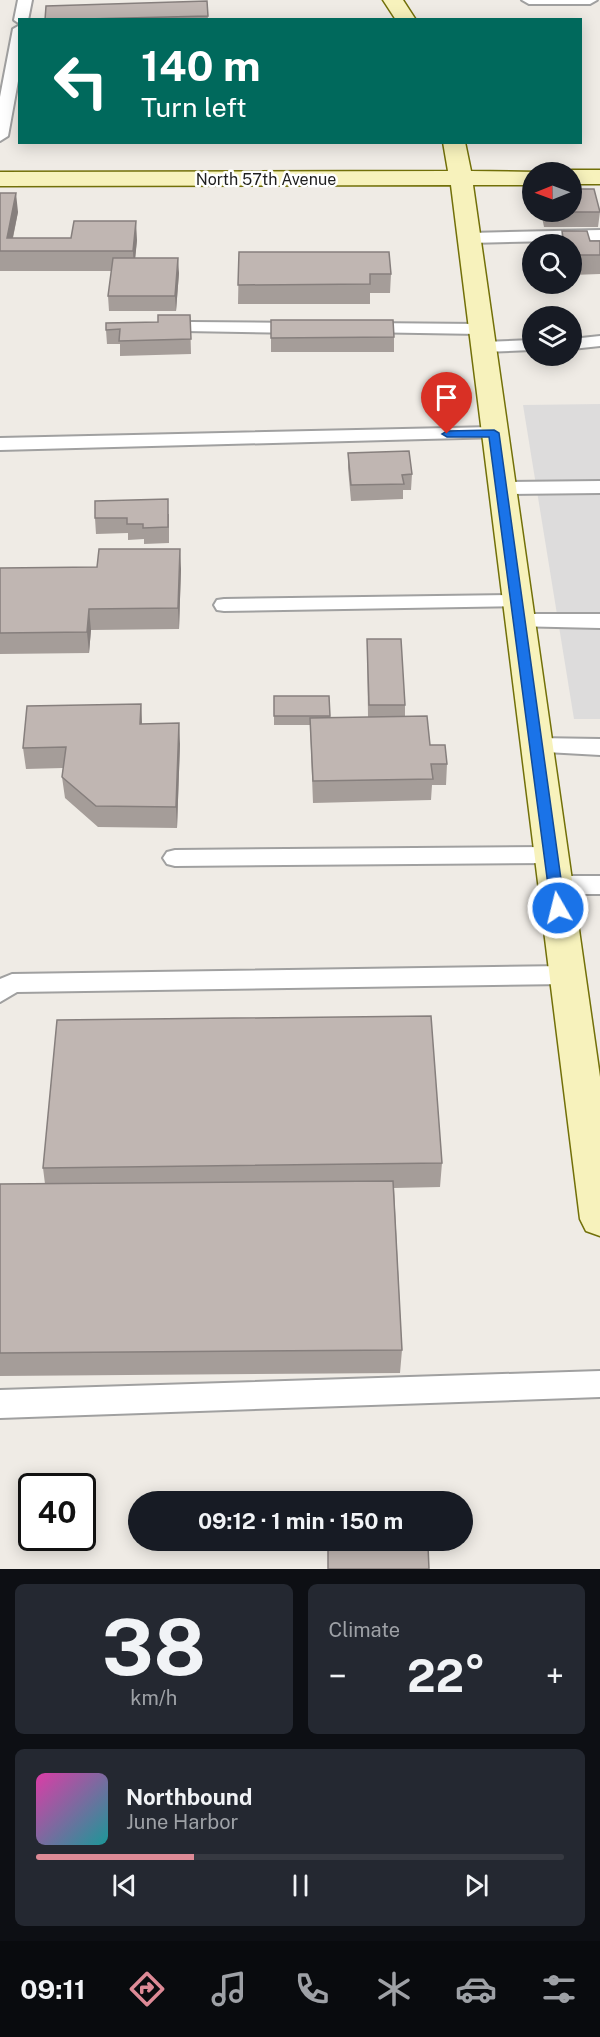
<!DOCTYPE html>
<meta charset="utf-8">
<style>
:root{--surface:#171b24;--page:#242831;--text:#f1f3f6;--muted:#9ea1a6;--line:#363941;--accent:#dd8a96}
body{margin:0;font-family:"Public Sans",sans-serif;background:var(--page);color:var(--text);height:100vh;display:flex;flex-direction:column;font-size:22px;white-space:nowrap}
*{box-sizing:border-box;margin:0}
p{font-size:20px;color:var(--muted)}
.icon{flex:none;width:33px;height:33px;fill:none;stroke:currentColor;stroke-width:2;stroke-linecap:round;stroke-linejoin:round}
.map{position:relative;height:1569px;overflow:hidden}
.panel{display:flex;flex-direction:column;gap:15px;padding:15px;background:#0d0f14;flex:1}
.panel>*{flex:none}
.hud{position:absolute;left:18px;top:18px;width:564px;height:126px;border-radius:0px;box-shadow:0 3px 15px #0003;background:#00695c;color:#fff;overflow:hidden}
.needle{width:39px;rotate:269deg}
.buttons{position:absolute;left:522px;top:162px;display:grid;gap:12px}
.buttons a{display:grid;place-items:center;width:60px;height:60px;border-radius:50%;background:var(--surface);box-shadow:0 3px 15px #0003;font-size:30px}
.speed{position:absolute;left:18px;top:1473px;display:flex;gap:12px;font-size:30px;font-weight:700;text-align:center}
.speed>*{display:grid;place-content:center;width:78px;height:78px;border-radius:50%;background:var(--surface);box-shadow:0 3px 15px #0003;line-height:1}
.speed .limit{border:3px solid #111;border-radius:9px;background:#fff;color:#111}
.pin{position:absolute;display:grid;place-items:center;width:51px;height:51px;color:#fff;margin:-62px -26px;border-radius:50% 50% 50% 0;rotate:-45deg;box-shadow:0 0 6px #0007}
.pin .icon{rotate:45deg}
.me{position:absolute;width:66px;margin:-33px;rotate:352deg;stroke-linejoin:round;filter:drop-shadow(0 0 4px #0008)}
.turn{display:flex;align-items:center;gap:21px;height:126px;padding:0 24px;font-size:27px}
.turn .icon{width:78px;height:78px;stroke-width:2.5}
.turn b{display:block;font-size:42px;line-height:51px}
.big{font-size:45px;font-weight:700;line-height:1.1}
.panel .tile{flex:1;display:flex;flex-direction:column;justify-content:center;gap:9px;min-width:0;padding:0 21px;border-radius:9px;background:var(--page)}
.panel .dial{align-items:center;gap:0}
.dial b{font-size:78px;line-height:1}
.song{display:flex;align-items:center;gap:18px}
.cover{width:72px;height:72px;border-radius:9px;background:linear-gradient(135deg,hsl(320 70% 55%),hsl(180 70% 35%))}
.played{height:6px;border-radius:3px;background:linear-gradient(90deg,var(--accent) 30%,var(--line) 30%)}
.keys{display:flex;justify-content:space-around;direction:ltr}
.heat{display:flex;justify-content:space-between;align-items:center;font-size:33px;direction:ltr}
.panel .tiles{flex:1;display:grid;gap:15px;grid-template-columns:1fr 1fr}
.tile:last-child{grid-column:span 2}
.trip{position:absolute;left:128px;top:1491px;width:345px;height:60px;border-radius:30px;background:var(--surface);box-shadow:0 3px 15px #0003;font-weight:700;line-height:60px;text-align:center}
.dock{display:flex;height:96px;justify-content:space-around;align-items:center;background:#090b0e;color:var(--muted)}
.dock .icon{width:42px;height:42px}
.dock .active{color:var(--accent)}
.dock b{font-size:27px;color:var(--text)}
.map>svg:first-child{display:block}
.residential{fill:#dddcdc}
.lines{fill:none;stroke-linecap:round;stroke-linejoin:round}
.lane-casing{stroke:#a0a0a0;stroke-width:4}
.secondary-casing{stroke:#727009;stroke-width:3}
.lane{fill:#fff;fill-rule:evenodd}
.secondary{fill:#f7f2bc;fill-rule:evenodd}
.wall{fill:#a59d99}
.shaded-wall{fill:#867f7d}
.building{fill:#c0b6b2;stroke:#867f7d;stroke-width:1.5}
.route{fill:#1a73e8;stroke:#114b97;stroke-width:1.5}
.labels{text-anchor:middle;stroke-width:5;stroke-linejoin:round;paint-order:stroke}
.far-street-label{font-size:16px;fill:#1f1f1f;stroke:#fff}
</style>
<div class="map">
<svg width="600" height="1569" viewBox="0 0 600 1569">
<rect width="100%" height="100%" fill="#efebe5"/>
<path class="residential" d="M 600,404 L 600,719 L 574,719 L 523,405 Z"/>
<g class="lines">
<g class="lane-casing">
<path id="lane" d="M 18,0 L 32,0 L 28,20 L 20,20 L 20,24 L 14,20 Z
M 522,0 L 597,0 L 590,4 L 529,4 Z
M 20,25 L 20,70 L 8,136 L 0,141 L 0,97 L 13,29 Z
M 600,230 L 600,240 L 469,243 L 461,238 L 469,233 Z
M 190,322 L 302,323 L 311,328 L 302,333 L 184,331 L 181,327 L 184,323 Z
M 365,323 L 480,324 L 489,329 L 480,334 L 359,332 L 356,328 L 359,324 Z
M 600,336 L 600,346 L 572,349 L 572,339 Z
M 532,340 L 532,350 L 483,352 L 474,347 L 483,342 Z
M 494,427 L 503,433 L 501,437 L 0,450 L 0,438 Z
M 600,481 L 600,493 L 501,494 L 491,488 L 501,482 Z
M 517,595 L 524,596 L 527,601 L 524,606 L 224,611 L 217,610 L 214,605 L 217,600 L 224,599 Z
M 519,614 L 600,614 L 600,628 L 512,626 L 509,621 L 512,616 Z
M 536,738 L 600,739 L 600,755 L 528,751 L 525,746 L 528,741 Z
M 551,847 L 559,849 L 563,855 L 559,861 L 551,863 L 175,866 L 167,864 L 163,858 L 167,852 L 175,850 Z
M 555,876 L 600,876 L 600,894 L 555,894 L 547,891 L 543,885 L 547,879 Z
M 567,966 L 576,968 L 579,975 L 576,982 L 567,984 L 17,992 L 0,1002 L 0,979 L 12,974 Z
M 600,1371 L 600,1397 L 0,1418 L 0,1390 Z"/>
</g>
<g class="secondary-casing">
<path id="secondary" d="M 383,0 L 403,0 L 416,20 L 396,20 Z
M 443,142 L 465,142 L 471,171 L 537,172 L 532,172 L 532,185 L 473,185 L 600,1077 L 600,1236 L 586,1231 L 580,1219 L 451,185 L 0,186 L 0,172 L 448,171 Z
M 572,170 L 600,170 L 600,184 L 572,184 L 572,172 L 564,172 Z"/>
</g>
<use href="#lane" class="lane"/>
<use href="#secondary" class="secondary"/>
</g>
<path class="wall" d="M 207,1 L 208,20 L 45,20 Z
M 0,193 L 18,212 L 13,238 L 137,240 L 135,258 L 179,273 L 176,311 L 109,311 L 108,296 L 112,271 L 0,271 Z
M 541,212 L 600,212 L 598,227 L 544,227 Z
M 562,231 L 590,241 L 600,241 L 600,274 L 572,275 L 572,244 L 561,244 Z
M 239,252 L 391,274 L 390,293 L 370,293 L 370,304 L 238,304 Z
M 190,315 L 191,354 L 120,356 L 120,344 L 107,344 L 106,330 L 158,322 Z
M 271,320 L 394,337 L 394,352 L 271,352 Z
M 348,453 L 412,474 L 411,490 L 403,490 L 403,499 L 351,501 L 348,468 Z
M 169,514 L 169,543 L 144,544 L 144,539 L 128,540 L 128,533 L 96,534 L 95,518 Z
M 0,568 L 181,569 L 179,629 L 91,630 L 89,653 L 0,654 Z
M 367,639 L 405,705 L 405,716 L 447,764 L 446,785 L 432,785 L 431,800 L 313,803 L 310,725 L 274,725 L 274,696 L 329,696 L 330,718 L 368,717 Z
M 141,704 L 142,724 L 180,744 L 177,828 L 98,827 L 65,798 L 62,777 L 63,768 L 26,769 L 23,748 Z
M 442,1163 L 440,1187 L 394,1188 L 402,1350 L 400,1373 L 0,1376 L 0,1184 L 45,1184 L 43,1168 Z"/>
<path class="shaded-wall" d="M 16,193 L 18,212 L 10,251 L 7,238 Z
M 136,221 L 137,240 L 134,271 L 133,251 Z
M 178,258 L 179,273 L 176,311 L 175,296 Z
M 180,549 L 181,569 L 179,629 L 178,608 Z
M 89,609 L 91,630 L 89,653 L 87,632 Z
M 141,704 L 142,726 L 140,724 Z
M 179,723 L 180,744 L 177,828 L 176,807 Z"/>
<path class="building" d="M 207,1 L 208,16 L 45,20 L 46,6 Z
M 572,189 L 594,189 L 600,212 L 545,212 L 572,212 Z
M 0,193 L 16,193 L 7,238 L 71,238 L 74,221 L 136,221 L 133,251 L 0,251 Z
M 562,231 L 587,231 L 590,241 L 600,241 L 600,255 L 572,255 L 572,244 L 564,244 Z
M 239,252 L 389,252 L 391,274 L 370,274 L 370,284 L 238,285 Z
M 113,258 L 178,258 L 175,296 L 108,296 Z
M 158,315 L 190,315 L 191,339 L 119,341 L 120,329 L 106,330 L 106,323 L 158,322 Z
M 271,320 L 393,320 L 394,337 L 271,338 Z
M 409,451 L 412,474 L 402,475 L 404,484 L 351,485 L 348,453 Z
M 168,499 L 168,527 L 143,528 L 143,524 L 127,524 L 127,518 L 95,518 L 95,501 Z
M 99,549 L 180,549 L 178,608 L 89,609 L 87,632 L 0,633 L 0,568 L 97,567 Z
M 367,639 L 401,639 L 405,705 L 369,705 Z
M 274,696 L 329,696 L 330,716 L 274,716 Z
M 141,704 L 140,724 L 179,723 L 176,807 L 96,806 L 62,777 L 66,747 L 23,748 L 27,706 Z
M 427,716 L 430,745 L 445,745 L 447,764 L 431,764 L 433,779 L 313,781 L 310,718 Z
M 431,1016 L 442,1163 L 43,1168 L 57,1020 Z
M 393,1181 L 402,1350 L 0,1353 L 0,1184 Z
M 328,1546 L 428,1546 L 429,1569 L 328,1569 Z"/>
<path class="route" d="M 494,430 L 499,433 L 565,908 L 558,913 L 551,908 L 489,437 L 447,437 L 442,434 L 447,431 Z"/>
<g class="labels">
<g class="far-street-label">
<text x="266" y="185">North 57th Avenue</text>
</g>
</g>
</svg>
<div class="buttons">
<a><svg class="needle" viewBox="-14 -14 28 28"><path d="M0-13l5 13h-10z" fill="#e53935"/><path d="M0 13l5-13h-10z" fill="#9ea1a6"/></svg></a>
<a><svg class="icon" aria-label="search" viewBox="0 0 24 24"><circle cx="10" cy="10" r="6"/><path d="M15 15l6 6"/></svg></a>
<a><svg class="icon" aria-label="layers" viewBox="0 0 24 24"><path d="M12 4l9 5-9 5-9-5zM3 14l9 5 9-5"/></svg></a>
</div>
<div class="speed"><div class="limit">40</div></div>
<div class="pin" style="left:447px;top:434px;background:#d93025"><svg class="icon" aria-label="arrive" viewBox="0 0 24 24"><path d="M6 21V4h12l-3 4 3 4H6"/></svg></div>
<svg class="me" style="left:558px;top:908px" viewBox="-20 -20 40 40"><circle r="17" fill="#1a73e8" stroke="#fff" stroke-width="3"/><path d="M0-11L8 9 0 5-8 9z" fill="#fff"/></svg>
<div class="trip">09:12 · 1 min · 150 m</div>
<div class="hud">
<div class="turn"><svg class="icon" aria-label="left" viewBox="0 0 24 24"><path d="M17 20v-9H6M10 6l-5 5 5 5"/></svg><div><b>140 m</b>Turn left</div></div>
</div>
</div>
<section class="panel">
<div class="tiles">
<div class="tile dial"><b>38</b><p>km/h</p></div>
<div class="tile"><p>Climate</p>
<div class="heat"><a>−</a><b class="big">22°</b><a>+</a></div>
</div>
<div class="tile">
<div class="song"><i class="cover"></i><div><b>Northbound</b><p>June Harbor</p></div></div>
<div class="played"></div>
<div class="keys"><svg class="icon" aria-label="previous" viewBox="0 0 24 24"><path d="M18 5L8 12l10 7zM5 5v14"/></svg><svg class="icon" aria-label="pause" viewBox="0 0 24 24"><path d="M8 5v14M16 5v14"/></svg><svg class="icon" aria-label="next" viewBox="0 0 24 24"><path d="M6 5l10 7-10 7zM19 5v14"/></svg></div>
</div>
</div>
</section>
<nav class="dock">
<b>09:11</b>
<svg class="icon active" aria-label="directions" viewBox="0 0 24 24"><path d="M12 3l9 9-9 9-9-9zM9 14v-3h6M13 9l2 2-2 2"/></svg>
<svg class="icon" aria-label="music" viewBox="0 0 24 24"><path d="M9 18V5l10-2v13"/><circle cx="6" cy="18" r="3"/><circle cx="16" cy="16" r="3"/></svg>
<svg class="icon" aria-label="phone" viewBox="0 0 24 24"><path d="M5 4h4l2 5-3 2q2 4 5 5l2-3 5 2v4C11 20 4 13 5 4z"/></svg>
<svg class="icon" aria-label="climate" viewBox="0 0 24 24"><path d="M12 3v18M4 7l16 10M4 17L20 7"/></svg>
<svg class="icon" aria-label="car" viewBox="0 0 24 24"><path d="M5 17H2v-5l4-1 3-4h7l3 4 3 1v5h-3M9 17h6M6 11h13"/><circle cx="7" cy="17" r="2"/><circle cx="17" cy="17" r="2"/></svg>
<svg class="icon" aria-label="filters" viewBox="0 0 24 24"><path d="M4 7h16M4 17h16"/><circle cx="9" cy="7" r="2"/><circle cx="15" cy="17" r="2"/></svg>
</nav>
